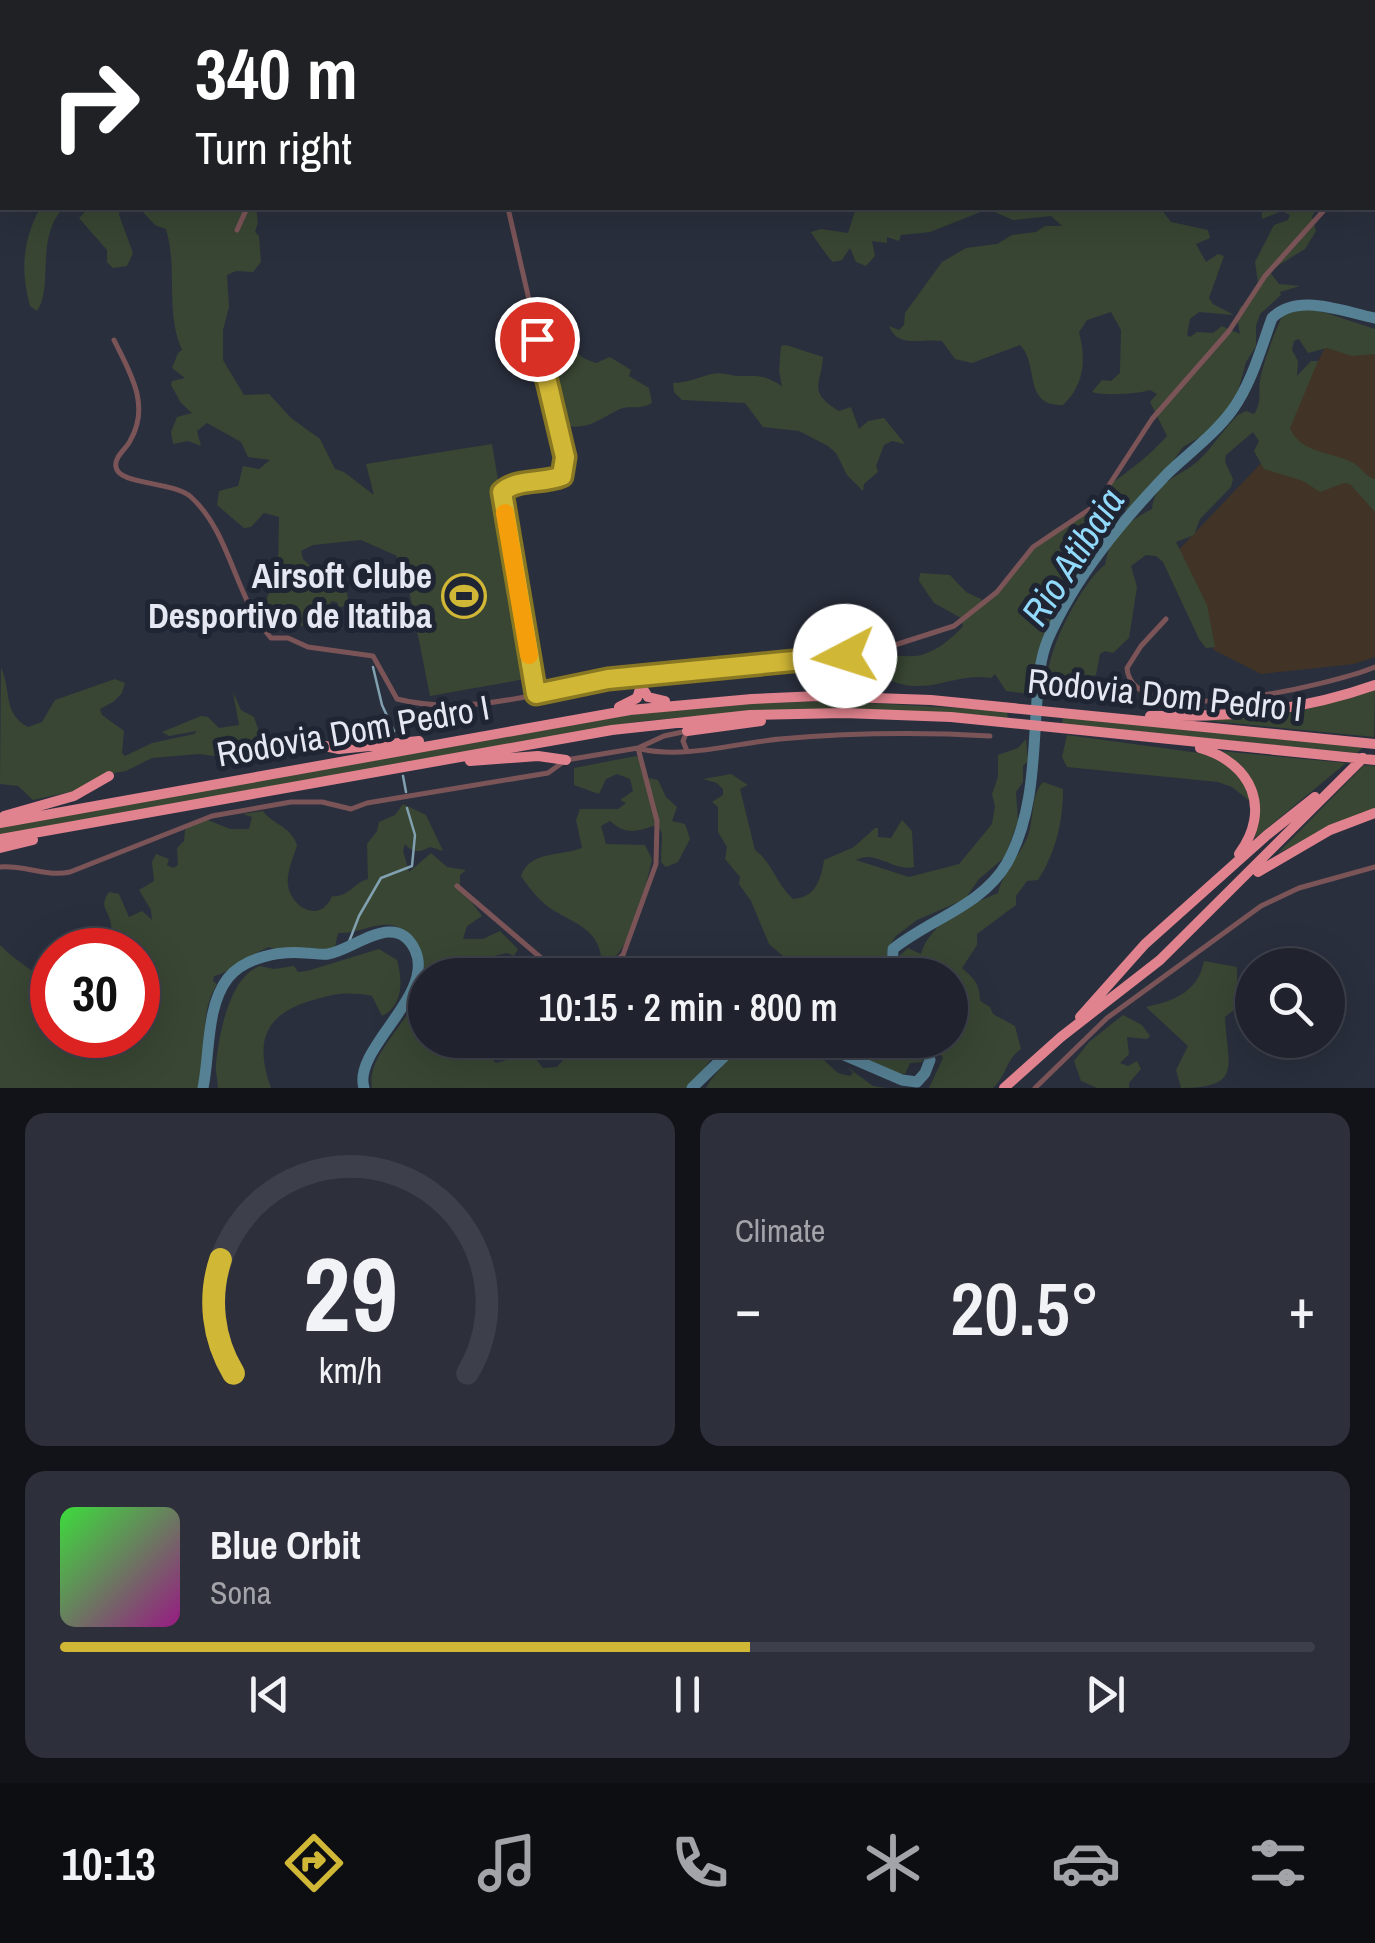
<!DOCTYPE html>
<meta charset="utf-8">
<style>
:root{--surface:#20232e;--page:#2d2f3a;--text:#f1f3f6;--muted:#a2a4aa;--line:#3d404a;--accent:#d1b736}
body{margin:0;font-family:"Archivo Narrow",sans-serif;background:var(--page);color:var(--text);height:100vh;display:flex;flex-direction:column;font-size:38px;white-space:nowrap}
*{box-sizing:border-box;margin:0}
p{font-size:32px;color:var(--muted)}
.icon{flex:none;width:55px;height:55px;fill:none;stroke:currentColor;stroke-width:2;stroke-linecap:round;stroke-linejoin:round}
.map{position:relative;height:1088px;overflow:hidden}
.drawer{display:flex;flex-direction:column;gap:25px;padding:25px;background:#121319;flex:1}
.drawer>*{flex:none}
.hud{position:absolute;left:0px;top:0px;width:1375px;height:210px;box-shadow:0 10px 40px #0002,0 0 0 2px var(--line);background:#202124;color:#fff;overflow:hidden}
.buttons{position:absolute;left:1235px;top:948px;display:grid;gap:20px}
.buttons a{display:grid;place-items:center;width:110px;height:110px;border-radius:50%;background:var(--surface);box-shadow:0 10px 40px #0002,0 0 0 2px var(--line);font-size:50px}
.speed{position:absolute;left:30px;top:928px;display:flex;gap:20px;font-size:50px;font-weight:700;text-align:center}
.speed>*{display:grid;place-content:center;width:130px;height:130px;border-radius:50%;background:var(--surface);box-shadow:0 10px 40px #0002,0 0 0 2px var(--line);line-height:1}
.speed .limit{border:15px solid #d22;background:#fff;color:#111}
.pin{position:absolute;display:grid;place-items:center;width:85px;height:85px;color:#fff;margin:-42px;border:5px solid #fff;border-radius:50%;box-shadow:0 2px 10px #0007}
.me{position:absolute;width:110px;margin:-55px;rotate:265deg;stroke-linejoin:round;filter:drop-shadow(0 0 8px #0008)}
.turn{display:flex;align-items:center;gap:35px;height:210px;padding:0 30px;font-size:45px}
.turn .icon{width:130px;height:130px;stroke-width:2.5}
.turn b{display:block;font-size:70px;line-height:85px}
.big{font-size:75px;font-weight:600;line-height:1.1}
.drawer .card{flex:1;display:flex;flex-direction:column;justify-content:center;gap:15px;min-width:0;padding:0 35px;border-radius:20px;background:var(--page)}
.drawer .dial{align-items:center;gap:0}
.dial svg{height:260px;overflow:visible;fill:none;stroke:var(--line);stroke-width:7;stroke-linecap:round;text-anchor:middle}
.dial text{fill:var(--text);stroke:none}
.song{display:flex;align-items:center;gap:30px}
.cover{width:120px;height:120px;border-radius:15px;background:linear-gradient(135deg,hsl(120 70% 55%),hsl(310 70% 35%))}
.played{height:10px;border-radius:5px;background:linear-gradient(90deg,var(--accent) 55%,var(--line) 55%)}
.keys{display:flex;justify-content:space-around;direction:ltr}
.heat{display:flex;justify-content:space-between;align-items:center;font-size:55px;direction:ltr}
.drawer .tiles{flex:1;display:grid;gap:25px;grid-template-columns:1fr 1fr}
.card:last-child{grid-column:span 2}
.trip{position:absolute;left:408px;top:958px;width:560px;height:100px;border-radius:50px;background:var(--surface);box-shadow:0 10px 40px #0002,0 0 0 2px var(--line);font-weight:600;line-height:100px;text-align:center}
.menu{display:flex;height:160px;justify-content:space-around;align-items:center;background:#0d0e12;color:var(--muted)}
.menu .icon{width:70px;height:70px}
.menu .selected{color:var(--accent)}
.menu b{font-size:45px;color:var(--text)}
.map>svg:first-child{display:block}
.industrial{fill:#413426}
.green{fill:#394633}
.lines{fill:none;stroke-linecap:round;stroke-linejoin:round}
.stream{stroke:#81a0b0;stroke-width:2.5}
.river{stroke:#568194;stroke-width:11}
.street{stroke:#7b5458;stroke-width:5}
.highway{stroke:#e1838e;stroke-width:10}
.route-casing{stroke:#887723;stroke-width:25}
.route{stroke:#d1b736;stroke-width:18}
.slow{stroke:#f59e0b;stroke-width:18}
.labels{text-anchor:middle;stroke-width:10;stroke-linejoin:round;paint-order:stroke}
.poi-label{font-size:35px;font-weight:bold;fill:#e5e8f2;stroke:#202533;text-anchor:end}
.street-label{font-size:35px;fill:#e5e8f2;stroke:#202533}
.water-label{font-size:38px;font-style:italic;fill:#92dafb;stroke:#202533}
</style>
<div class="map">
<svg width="1375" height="1088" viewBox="0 0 1375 1088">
<rect width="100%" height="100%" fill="#2a2f3d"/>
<path class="industrial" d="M 1325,348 L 1375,353 L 1375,657 L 1354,664 L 1261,674 L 1214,650 L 1170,559 L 1266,458 Z"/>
<path class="green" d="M 40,208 L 71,208 L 62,209 C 35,241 54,286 37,311 L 30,306 C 20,269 23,241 40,208 Z
M 75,208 L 256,208 L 258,222 L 255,232 L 259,236 L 261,262 L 253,272 L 236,271 L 227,275 L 229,307 L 223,330 L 223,360 L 244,395 L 269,394 L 291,418 L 320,439 L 335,469 L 344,472 L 374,495 L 366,464 L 492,444 L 531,678 L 430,696 L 408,585 L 404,588 C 393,579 396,569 397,556 L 361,540 L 313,545 L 301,551 L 303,559 L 318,573 L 319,582 L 333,584 L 347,593 L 349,604 L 338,608 L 338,603 L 332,601 L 326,609 L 329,618 C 307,625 293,632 271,621 L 273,615 L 266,600 L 278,572 L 279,517 L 264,513 L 251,527 L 244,528 L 217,505 L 219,491 L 238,486 L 243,466 L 259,469 L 270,460 L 248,457 L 241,442 L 207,423 L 197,431 L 201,446 L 188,441 L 173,444 L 171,432 L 177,417 L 192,413 L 181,403 L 171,385 L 172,381 L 185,378 L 172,368 L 178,353 L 182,350 C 165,312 178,269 166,229 L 155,225 L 141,210 L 120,209 L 119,215 L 133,253 L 127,266 L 113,268 L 107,262 L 107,250 L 79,218 L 87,210 Z
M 856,208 L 1160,208 L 1171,222 L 1208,230 L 1210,238 L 1196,244 L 1206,262 L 1218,254 L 1224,256 L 1209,298 L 1213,304 L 1234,315 L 1199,312 L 1190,319 L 1187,335 L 1190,337 L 1197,332 L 1213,333 L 1222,326 L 1240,334 L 1237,317 L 1240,307 L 1250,302 L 1258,282 L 1255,262 L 1274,225 L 1288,220 L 1290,215 L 1282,211 L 1262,219 L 1262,208 L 1317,208 L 1312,217 L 1316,231 L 1305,249 L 1269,271 L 1279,284 L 1300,286 L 1280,292 L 1281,295 L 1260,314 L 1256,326 L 1256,346 L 1246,362 L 1236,398 L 1210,431 L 1183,447 L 1154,488 L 1117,517 L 1099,541 L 1059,610 L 1053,631 L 1041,652 L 1031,694 L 1006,691 L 995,674 L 991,678 C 961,673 943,687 914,686 C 897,686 878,674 863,666 C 878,649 896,658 916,656 C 933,654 952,639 963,626 L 961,618 L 934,603 L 919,581 L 920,573 L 950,575 L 966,592 L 983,600 C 1005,585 1020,558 1041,539 C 1056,526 1073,520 1087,509 C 1095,504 1099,492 1108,486 C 1129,471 1149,456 1167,436 L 1150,402 L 1157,394 L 1150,390 C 1138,394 1103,396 1092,392 L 1102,380 L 1111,381 L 1120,373 L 1121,330 L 1111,312 L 1087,320 L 1079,332 C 1086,359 1085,384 1063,405 C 1022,406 1040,365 1020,345 L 972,363 L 955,359 L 942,341 C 921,338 898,349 889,326 L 899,330 L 904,325 L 905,313 L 942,262 L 966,248 L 997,244 L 1012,235 L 1036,232 L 1045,226 L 1062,226 L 1051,216 L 1013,220 L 988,209 L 930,232 L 901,235 L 899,241 L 887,237 L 887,243 L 872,241 L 875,256 L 866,266 L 856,262 L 850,248 L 842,260 L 833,262 C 830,260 813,236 811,232 L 821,229 L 848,233 Z
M 1298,305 L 1315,306 L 1320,311 L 1375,329 L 1375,354 L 1352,356 L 1327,348 L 1308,353 L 1299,339 L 1294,341 L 1292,350 L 1298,361 L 1297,376 L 1311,361 L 1318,361 L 1290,428 C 1301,455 1334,451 1355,464 C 1364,470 1364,476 1375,479 L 1375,512 L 1350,484 L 1344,483 L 1320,492 L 1303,481 L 1264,469 L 1254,451 L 1259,441 L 1253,432 L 1226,455 L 1225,462 L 1233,479 L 1231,487 L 1200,519 L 1194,535 L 1176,542 L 1207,605 L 1215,647 L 1206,648 L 1199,639 L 1163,562 L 1156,556 L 1146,555 L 1131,566 L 1137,587 L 1129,638 L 1113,653 L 1105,651 L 1100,654 L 1096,675 L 1087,677 L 1067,674 L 1071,689 L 1066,695 L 1054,698 C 1029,678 1083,579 1105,565 C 1110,536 1125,523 1152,509 C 1155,479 1182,477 1200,459 C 1214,445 1224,429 1238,415 L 1246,411 L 1254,414 C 1263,401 1257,391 1261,375 C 1267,352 1276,328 1287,306 Z
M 531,307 C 541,314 552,319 560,328 C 576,344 570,355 596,363 L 610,357 L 631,370 L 629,376 L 649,388 L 652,403 C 641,410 630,405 620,409 C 595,421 587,432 558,424 L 534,346 Z
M 786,345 L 823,357 C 821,386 807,391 839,411 L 851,407 L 859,429 L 868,421 L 884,418 L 905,444 L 892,441 L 884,445 L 876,466 L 878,472 L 864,484 L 863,491 L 847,475 L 836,453 L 828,446 L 799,431 L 763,427 L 745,403 L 682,400 L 674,392 L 673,383 C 686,383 699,377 712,374 C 720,372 728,375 737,376 C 760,376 762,374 782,386 L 779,371 L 781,346 Z
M 1,668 C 12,691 2,713 28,727 L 42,722 L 55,700 L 115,679 L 125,683 L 122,693 L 113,702 L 100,709 L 102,715 L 124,731 L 122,753 L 125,756 L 152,743 L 194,734 L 197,731 L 169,736 L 162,732 L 201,716 L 208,717 L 219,728 L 239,725 L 233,692 L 241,710 L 254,717 L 264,746 L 246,760 L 199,754 L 152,758 L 126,771 L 108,774 L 84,789 L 33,800 L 18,786 L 0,784 Z
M 1375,688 L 1374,737 L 1200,720 L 1300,711 Z
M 836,701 L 1007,711 L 1008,719 L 695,716 L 635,722 L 0,836 L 0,827 L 635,714 L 763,703 Z
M 1063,717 L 1363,747 L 1357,753 L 1062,724 Z
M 1067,735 L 1214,755 L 1241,776 L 1251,802 L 1232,787 L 1218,782 L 1067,767 L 1062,757 Z
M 1026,739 L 1028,761 L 1023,766 L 1023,782 L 1016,792 L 1018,821 L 1005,857 L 979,879 L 965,899 L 917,920 L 896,936 L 887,949 L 888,975 L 805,975 L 769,944 L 751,901 L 739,884 L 740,877 L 725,859 L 727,847 L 718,832 L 718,807 L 712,802 L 723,795 L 723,789 L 717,783 L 703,779 L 731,774 L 748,785 L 740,789 L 755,850 C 772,862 777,885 793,899 C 815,898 821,880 824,860 L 854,847 L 875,828 L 878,828 L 878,837 L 891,838 L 902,820 L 912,831 L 914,867 C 893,872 876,849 856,860 L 909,877 L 959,864 L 992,824 L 995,806 L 992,794 L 998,777 L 998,755 L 1018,748 Z
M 1221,751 L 1346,763 L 1255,838 L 1257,799 Z
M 636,756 L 643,761 L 648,778 L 658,780 L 666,797 L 677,807 L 672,821 L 685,824 L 690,839 L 678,862 L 666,867 L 661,862 L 662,833 L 657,825 C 639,830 628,837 610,821 L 601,826 L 606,844 L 645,845 L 652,859 C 646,887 631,957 602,966 C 601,930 579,926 553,910 C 541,903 529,888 521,876 C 529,851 561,856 582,848 L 576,820 L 580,809 L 618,809 L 626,803 L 620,800 L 633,791 L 630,779 L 617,774 L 606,779 L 599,794 L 574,785 L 574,768 Z
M 1364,765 L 1375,766 L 1375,808 L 1278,853 Z
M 1043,782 L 1063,789 C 1063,822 1056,852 1038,880 L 1027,881 L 1016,896 L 1016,905 L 977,934 L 977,945 L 962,968 C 973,978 980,983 980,1001 L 990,1007 L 993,1014 L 1015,1026 L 1021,1049 C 1006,1059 1007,1075 993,1088 L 929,1088 L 943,1058 L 933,1040 L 950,1040 L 950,975 L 898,975 L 897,958 L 908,948 L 921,954 C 930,922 969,905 998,893 C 1003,871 1019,857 1028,836 C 1034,819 1031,794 1043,782 Z
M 403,804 L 426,815 L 443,851 L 430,847 C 419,853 413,853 405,844 L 403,851 L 409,872 L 431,853 L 447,867 L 466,870 L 460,875 L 460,887 L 482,916 L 467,926 L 463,939 L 483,939 L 500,931 L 518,949 L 514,956 L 507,953 L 477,960 L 478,975 L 425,975 L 425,1040 L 450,1040 L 445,1045 C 470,1049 477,1043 496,1063 L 513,1058 L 510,1040 L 540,1040 L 535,1058 L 543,1068 L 557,1067 L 565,1058 L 554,1040 L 730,1040 L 716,1052 L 691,1088 L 372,1088 C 363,1042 452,999 415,943 C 409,935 403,927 391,925 C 373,923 356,934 338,933 L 335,947 L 328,950 L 278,951 L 269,947 C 252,953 226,975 214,976 L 213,981 L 217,984 C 197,1016 210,1054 198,1088 L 0,1088 L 0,945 C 16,962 36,971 52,988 L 52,1035 L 138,1035 L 138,950 L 115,950 C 112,940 112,933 111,924 C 109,909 98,908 109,892 L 119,894 L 129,917 L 142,911 L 152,920 L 151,910 L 139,890 L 154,881 L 152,862 L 156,854 L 169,859 L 167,865 L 173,868 L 178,865 L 177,848 L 184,841 L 185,830 L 203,818 L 230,829 L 249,829 L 252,817 L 243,814 L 263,811 C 273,825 290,825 297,845 C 294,856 286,873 288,885 C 291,908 321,924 332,896 C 348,898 355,882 368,879 L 367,844 L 377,831 L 379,822 L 395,815 Z
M 379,949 L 397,960 C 403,981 403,1006 382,1016 L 372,996 C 351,992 337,993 317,999 C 267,1012 253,1038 271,1088 L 218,1088 C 218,1080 215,1072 216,1064 C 219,1035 229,977 260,966 L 274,969 L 294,966 L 298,972 L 307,971 Z
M 1204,961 L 1237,967 L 1237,984 L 1244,1002 L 1225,1017 C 1227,1065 1244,1088 1181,1088 L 1176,1070 L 1188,1046 L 1146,1007 C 1174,1001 1198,992 1204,961 Z
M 1123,1015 L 1142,1025 L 1150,1036 L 1147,1039 L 1127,1037 L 1129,1054 L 1120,1063 L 1128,1066 L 1137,1061 L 1141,1069 L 1129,1083 L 1129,1088 L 1097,1088 L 1081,1081 L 1074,1061 L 1089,1042 Z
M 773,1040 L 791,1040 L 797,1053 L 814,1051 L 838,1073 L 850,1076 L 853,1073 L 847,1067 L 873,1086 L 886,1088 L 706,1088 C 710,1080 731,1054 740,1051 C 753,1047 762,1048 773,1040 Z
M 818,1040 L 918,1040 L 923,1062 L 910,1063 L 905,1074 L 895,1073 Z"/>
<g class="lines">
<path class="stream" d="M 373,667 L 382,705 L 394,731
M 403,776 L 406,792
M 347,947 L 359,916 L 381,878 L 412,866 L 415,835 L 407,808"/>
<path class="river" d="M 892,975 L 893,949 C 930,919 982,906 1007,863 C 1032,818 1033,765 1036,714 C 1038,690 1038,663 1048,639 C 1075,577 1121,522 1168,473 C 1189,453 1216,433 1233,409 C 1252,382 1261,348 1272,318 C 1298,292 1343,312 1375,318
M 809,1040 L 902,1080 L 917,1082 L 925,1073 L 930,1060 L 921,1040
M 203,1088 C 210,1054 206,1006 228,978 C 245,957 279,951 305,953 C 312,953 321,955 328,954 C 354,950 396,909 415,950 C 436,995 352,1049 364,1088
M 692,1088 L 733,1048 L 752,1040"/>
<path class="street" d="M 1372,180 L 1375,180
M 508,208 L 565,457 L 562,476 L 516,484 L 502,492 L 536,694
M 237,230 L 247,208
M 114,340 C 130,373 151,405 130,441 C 126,449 114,457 116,467 C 118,485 173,481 191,497 C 231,533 235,599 271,638 L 288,638 L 308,647 L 373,656 L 397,699 C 476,719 561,685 640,676
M 1166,619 L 1141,646 L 1127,668 C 1132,735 1336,683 1375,667
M 641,683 L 640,676 L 873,652 L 954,626 L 997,592 L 1033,547 L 1096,505 L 1152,419 L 1229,331 L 1265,276 L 1326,208
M 641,749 C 685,759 736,743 780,739 C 850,733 919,732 990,736
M 0,867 C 25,865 45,877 70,872 L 212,816 L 291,802 L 322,802 L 351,809 L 367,803 L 548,773 L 566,760 L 638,748 L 664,736 L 687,731 L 683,741 L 687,751
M 457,886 L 561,975
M 579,975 L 609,966 L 623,955 L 656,864 L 657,821 L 638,748
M 1035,1088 L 1107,1018 L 1261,906 L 1299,888 L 1375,867"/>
<path class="highway" d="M 619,707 L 637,698 L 641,686 L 648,697 L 665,701
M 1150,716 C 1230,717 1299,712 1375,685
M 687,731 L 761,721
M 306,742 L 339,749 L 419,741
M 1200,748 C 1252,763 1272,809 1239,854
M 470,761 L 538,756 L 566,760
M 4,816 L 74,796 L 109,776
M 0,823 L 630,710 L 752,699 L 819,696 L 931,700 L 1375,744
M 0,839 L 612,730 L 750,715 L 844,713 L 951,717 L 1375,760
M 0,848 L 33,840
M 1258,872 L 1330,830 L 1375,813
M 1080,1017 L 1145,944 L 1267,835 L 1315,797
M 1004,1088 L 1061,1037 L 1160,960 L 1363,758"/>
</g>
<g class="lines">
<g class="route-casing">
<path id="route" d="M 537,339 L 565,457 L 562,476 C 543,484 518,478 502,492 L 536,694 L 608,679 L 845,656"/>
</g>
<use href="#route" class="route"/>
<path class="slow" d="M 505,513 L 529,655"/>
</g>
<defs>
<g id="stadium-ring" transform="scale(2.25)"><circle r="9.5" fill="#202533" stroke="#d1b736" stroke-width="1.5"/><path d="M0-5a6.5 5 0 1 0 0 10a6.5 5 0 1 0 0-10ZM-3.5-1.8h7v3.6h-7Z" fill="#d1b736"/></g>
</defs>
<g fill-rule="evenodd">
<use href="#stadium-ring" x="464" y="596"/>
</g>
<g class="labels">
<g class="poi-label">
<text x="432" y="588">Airsoft Clube<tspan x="432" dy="40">Desportivo de Itatiba</tspan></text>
</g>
<g class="street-label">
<text transform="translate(1165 695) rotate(6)" y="12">Rodovia Dom Pedro I</text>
<text transform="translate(353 731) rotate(-10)" y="12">Rodovia Dom Pedro I</text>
</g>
<g class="water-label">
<text transform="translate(1073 557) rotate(-57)" y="13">Rio Atibaia</text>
</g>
</g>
</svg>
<div class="buttons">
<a><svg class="icon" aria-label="search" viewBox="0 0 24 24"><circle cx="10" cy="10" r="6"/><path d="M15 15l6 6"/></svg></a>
</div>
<div class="speed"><div class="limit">30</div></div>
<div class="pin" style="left:537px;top:339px;background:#d93025"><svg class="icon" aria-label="arrive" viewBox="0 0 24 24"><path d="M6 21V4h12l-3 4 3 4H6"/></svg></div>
<svg class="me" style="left:845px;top:656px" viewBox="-20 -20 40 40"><circle r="19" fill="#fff"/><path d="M0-13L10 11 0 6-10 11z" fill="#d1b736"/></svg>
<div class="trip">10:15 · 2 min · 800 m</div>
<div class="hud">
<div class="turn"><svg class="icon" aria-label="right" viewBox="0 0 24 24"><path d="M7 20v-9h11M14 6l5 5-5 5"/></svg><div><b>340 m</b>Turn right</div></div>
</div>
</div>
<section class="drawer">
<div class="tiles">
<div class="card dial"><svg viewBox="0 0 100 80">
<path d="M14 69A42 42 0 1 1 86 69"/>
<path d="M14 69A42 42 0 0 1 10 34" stroke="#d1b736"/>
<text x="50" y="56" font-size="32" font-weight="700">29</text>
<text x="50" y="72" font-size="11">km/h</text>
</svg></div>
<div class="card"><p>Climate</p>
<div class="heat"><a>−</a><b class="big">20.5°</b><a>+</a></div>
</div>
<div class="card">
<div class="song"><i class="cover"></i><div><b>Blue Orbit</b><p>Sona</p></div></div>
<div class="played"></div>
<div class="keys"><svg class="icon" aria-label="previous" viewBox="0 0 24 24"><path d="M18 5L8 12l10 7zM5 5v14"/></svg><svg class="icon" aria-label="pause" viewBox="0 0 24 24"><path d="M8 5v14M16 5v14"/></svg><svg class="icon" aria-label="next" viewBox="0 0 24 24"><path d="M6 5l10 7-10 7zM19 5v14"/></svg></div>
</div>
</div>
</section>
<nav class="menu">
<b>10:13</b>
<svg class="icon selected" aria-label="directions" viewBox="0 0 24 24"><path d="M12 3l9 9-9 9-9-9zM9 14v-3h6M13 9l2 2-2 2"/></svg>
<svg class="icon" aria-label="music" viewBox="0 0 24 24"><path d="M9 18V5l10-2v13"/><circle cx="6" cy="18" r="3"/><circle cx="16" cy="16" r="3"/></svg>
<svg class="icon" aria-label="phone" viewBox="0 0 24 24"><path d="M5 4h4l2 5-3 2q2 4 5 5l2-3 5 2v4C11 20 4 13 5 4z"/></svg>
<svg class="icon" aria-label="climate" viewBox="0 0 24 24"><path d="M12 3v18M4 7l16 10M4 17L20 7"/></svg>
<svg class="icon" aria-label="car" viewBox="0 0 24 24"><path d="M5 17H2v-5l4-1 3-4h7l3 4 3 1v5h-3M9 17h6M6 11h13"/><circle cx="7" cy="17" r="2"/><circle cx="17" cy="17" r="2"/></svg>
<svg class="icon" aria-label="filters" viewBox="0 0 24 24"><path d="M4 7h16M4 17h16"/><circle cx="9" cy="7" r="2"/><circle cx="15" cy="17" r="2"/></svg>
</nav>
